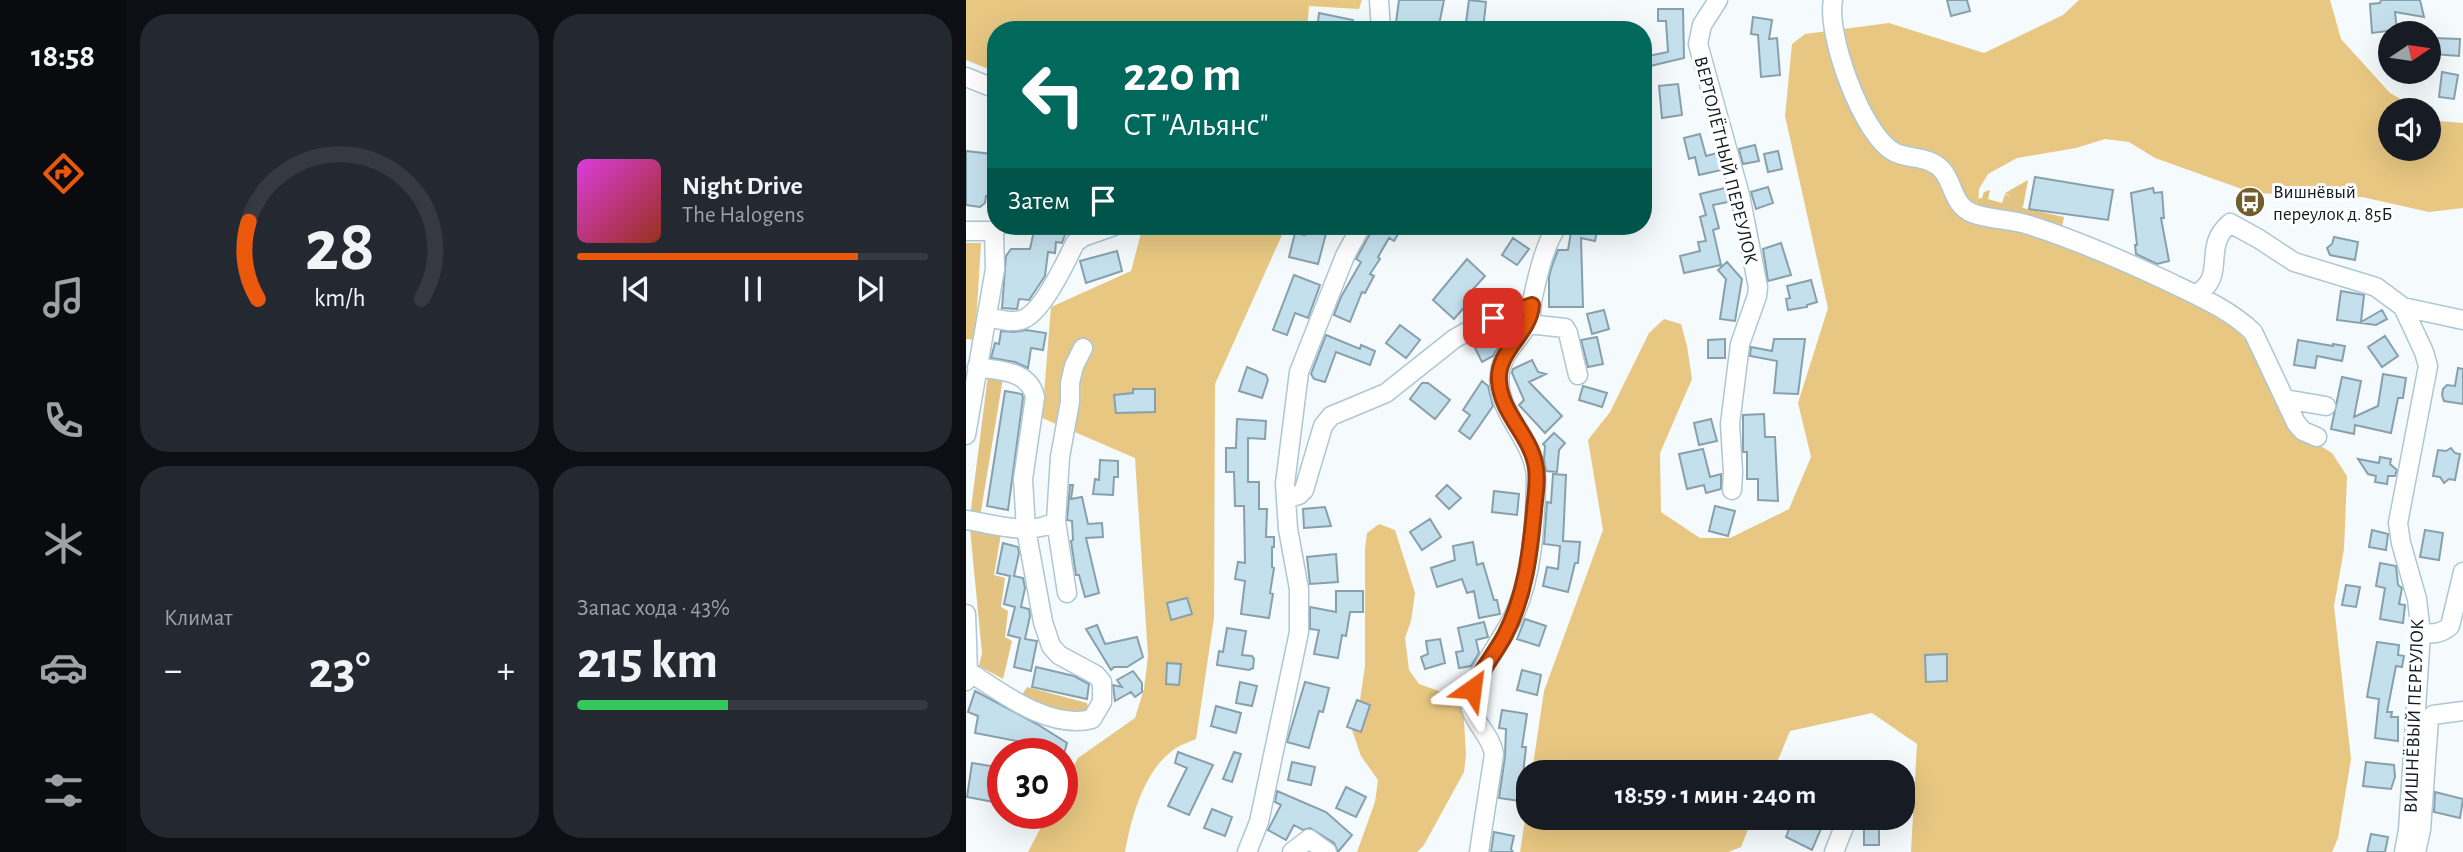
<!DOCTYPE html>
<html lang="ru">
<meta charset="utf-8">
<style>
:root{--surface:#171b24;--page:#242831;--text:#f1f3f6;--muted:#9ea1a6;--line:#363941;--accent:#ea580c}
body{margin:0;font-family:"Alegreya Sans",sans-serif;background:var(--page);color:var(--text);height:100vh;display:flex;flex-direction:column;font-size:26px;white-space:nowrap}
*{box-sizing:border-box;margin:0}
p{font-size:23px;color:var(--muted)}
.icon{flex:none;width:38px;height:38px;fill:none;stroke:currentColor;stroke-width:2;stroke-linecap:round;stroke-linejoin:round}
.map{position:relative;flex:1;overflow:hidden}
.sheet{display:flex;flex-direction:column;gap:14px;padding:14px;background:#0d0f14;width:840px}
.sheet>*{flex:none}
.top-card{position:absolute;left:21px;top:21px;width:665px;height:214px;border-radius:28px;box-shadow:0 7px 28px #0002;background:#00695c;color:#fff;overflow:hidden}
.needle{width:46px;rotate:77deg}
.fabs{position:absolute;left:1412px;top:21px;display:grid;gap:14px}
.fabs a{display:grid;place-items:center;width:63px;height:63px;border-radius:50%;background:var(--surface);box-shadow:0 7px 28px #0002;font-size:35px}
.speed{position:absolute;left:21px;top:738px;display:flex;gap:14px;font-size:35px;font-weight:700;text-align:center}
.speed>*{display:grid;place-content:center;width:91px;height:91px;border-radius:50%;background:var(--surface);box-shadow:0 7px 28px #0002;line-height:1}
.speed .limit{border:10px solid #d22;background:#fff;color:#111}
.pin{position:absolute;display:grid;place-items:center;width:60px;height:60px;color:#fff;margin:-30px;border-radius:14px;box-shadow:0 4px 10px #0006}
.me{position:absolute;width:77px;margin:-38px;rotate:31deg;stroke-linejoin:round;filter:drop-shadow(0 0 5px #0008)}
.turn{display:flex;align-items:center;gap:24px;height:147px;padding:0 21px;font-size:32px}
.turn .icon{width:91px;height:91px;stroke-width:2.5}
.turn b{display:block;font-size:49px;line-height:60px}
.then{display:flex;align-items:center;height:66px;padding:0 21px;background:#0003;gap:14px;font-size:26px}
.big{font-size:52px;font-weight:700;line-height:1.1}
.sheet .widget{flex:1;display:flex;flex-direction:column;justify-content:center;gap:10px;min-width:0;padding:0 24px;border-radius:28px;background:var(--page)}
.sheet .dial{align-items:center;gap:0}
.dial svg{height:182px;overflow:visible;fill:none;stroke:var(--line);stroke-width:7;stroke-linecap:round;text-anchor:middle}
.dial text{fill:var(--text);stroke:none}
.song{display:flex;align-items:center;gap:21px}
.cover{width:84px;height:84px;border-radius:10px;background:linear-gradient(135deg,hsl(300 70% 55%),hsl(10 70% 35%))}
.played{height:7px;border-radius:4px;background:linear-gradient(90deg,var(--accent) 80%,var(--line) 80%)}
.keys{display:flex;justify-content:space-around;direction:ltr}
.heat{display:flex;justify-content:space-between;align-items:center;font-size:38px;direction:ltr}
.charge{height:10px;border-radius:5px;background:linear-gradient(90deg,#34c759 43%,var(--line) 0)}
.sheet .tiles{flex:1;display:grid;gap:14px;grid-template-columns:repeat(2,1fr)}
.trip{position:absolute;left:550px;top:760px;width:399px;height:70px;border-radius:28px;background:var(--surface);box-shadow:0 7px 28px #0002;font-weight:700;line-height:70px;text-align:center}
main{display:flex;flex:1;min-height:0}
.dock{display:flex;flex-direction:column;width:126px;justify-content:space-around;align-items:center;background:#090b0e;color:var(--muted)}
.dock .icon{width:49px;height:49px}
.dock .on{color:var(--accent)}
.dock b{font-size:32px;color:var(--text)}
.map>svg:first-child{display:block}
.green{fill:#e2c381}
.forest{fill:#e7c782}
.building{fill:#c5e0ed;stroke:#87a0ac;stroke-width:2}
.lines{fill:none;stroke-linecap:round;stroke-linejoin:round}
.minor-casing{stroke:#adc7d4;stroke-width:21}
.minor{stroke:#fff;stroke-width:18}
.route-casing{stroke:#983908;stroke-width:18}
.route{stroke:#ea580c;stroke-width:12}
.labels{text-anchor:middle;stroke-width:6;stroke-linejoin:round;paint-order:stroke}
.street-label{font-size:19px;fill:#111b20;stroke:#fff}
.poi-label{font-size:19px;fill:#111b20;stroke:#fff;text-anchor:start}
</style>
<main>
<nav class="dock">
<b>18:58</b>
<svg class="icon on" aria-label="directions" viewBox="0 0 24 24"><path d="M12 3l9 9-9 9-9-9zM9 14v-3h6M13 9l2 2-2 2"/></svg>
<svg class="icon" aria-label="music" viewBox="0 0 24 24"><path d="M9 18V5l10-2v13"/><circle cx="6" cy="18" r="3"/><circle cx="16" cy="16" r="3"/></svg>
<svg class="icon" aria-label="phone" viewBox="0 0 24 24"><path d="M5 4h4l2 5-3 2q2 4 5 5l2-3 5 2v4C11 20 4 13 5 4z"/></svg>
<svg class="icon" aria-label="climate" viewBox="0 0 24 24"><path d="M12 3v18M4 7l16 10M4 17L20 7"/></svg>
<svg class="icon" aria-label="car" viewBox="0 0 24 24"><path d="M5 17H2v-5l4-1 3-4h7l3 4 3 1v5h-3M9 17h6M6 11h13"/><circle cx="7" cy="17" r="2"/><circle cx="17" cy="17" r="2"/></svg>
<svg class="icon" aria-label="filters" viewBox="0 0 24 24"><path d="M4 7h16M4 17h16"/><circle cx="9" cy="7" r="2"/><circle cx="15" cy="17" r="2"/></svg>
</nav>
<section class="sheet">
<div class="tiles">
<div class="widget dial"><svg viewBox="0 0 100 80">
<path d="M14 69A42 42 0 1 1 86 69"/>
<path d="M14 69A42 42 0 0 1 10 35" stroke="#ea580c"/>
<text x="50" y="56" font-size="32" font-weight="700">28</text>
<text x="50" y="72" font-size="11">km/h</text>
</svg></div>
<div class="widget">
<div class="song"><i class="cover"></i><div><b>Night Drive</b><p>The Halogens</p></div></div>
<div class="played"></div>
<div class="keys"><svg class="icon" aria-label="previous" viewBox="0 0 24 24"><path d="M18 5L8 12l10 7zM5 5v14"/></svg><svg class="icon" aria-label="pause" viewBox="0 0 24 24"><path d="M8 5v14M16 5v14"/></svg><svg class="icon" aria-label="next" viewBox="0 0 24 24"><path d="M6 5l10 7-10 7zM19 5v14"/></svg></div>
</div>
<div class="widget"><p>Климат</p>
<div class="heat"><a>−</a><b class="big">23°</b><a>+</a></div>
</div>
<div class="widget"><p>Запас хода · 43%</p><b class="big">215 km</b><div class="charge"></div></div>
</div>
</section>
<div class="map">
<svg width="1497" height="852" viewBox="0 0 1497 852">
<rect width="100%" height="100%" fill="#f5fafd"/>
<path class="green" d="M 1062,180 L 1057,207 L 1055,206 L 1057,208 L 1098,217 L 1095,232 L 1009,207 L 1005,200 L 1016,198 L 1018,192 L 1024,190 L 1022,199 L 1036,203 L 1039,194 L 1047,198 L 1039,193 Z
M 22,375 L 37,378 L 14,517 L 4,517 Z
M 4,529 L 35,534 L 28,575 L 39,578 L 35,607 L 42,611 L 39,637 L 46,641 L 37,679 L 13,666 L 16,653 Z
M 61,687 L 121,703 L 123,712 L 108,718 L 54,698 Z"/>
<path class="forest" d="M 0,0 L 396,0 L 393,9 L 343,6 L 341,30 L 30,30 L 30,72 L 0,60 Z
M 1113,0 L 1364,0 L 1375,39 L 1424,93 L 1454,110 L 1424,110 L 1424,149 L 1463,149 L 1463,115 L 1473,121 L 1497,123 L 1497,208 L 1463,212 L 1396,197 L 1287,193 L 1189,158 L 1163,142 L 1139,139 L 1110,148 L 1051,158 L 1022,174 L 1013,189 L 1012,208 L 1017,222 L 1115,250 L 1168,273 L 1255,317 L 1271,329 L 1304,372 L 1331,431 L 1366,453 L 1381,476 L 1378,549 L 1368,606 L 1385,759 L 1372,838 L 1366,852 L 945,852 L 951,744 L 906,713 L 824,731 L 807,772 L 566,772 L 578,691 L 637,530 L 622,440 L 644,412 L 683,333 L 698,319 L 715,324 L 721,346 L 726,379 L 694,453 L 695,512 L 734,538 L 764,538 L 823,509 L 845,457 L 832,403 L 862,308 L 819,116 L 826,44 L 839,34 L 923,23 L 1018,53 L 1097,15 Z
M 177,226 L 320,226 L 249,384 L 248,618 L 230,739 C 224,742 216,744 210,748 C 178,769 165,818 159,852 L 62,852 L 82,814 L 96,814 L 96,787 L 112,758 L 169,718 L 178,689 L 182,656 L 169,458 L 76,418 L 85,307 L 165,271 Z
M 0,243 L 15,243 L 9,340 L 0,339 Z
M 413,524 L 429,530 L 449,593 L 445,621 L 439,638 L 443,670 L 453,684 L 484,695 L 497,704 L 500,755 L 498,772 L 458,845 L 451,852 L 391,852 L 409,802 L 412,780 L 395,756 L 386,730 L 392,714 L 399,666 L 399,549 L 401,533 Z
M 562,801 L 562,817 L 787,817 L 775,847 L 762,852 L 554,852 Z"/>
<path class="building" d="M 433,0 L 478,0 L 472,30 L 429,30 Z
M 503,0 L 520,2 L 517,30 L 499,30 Z
M 981,0 L 1001,0 L 1004,11 L 985,16 Z
M 1415,0 L 1454,0 L 1458,17 L 1429,12 L 1431,30 L 1406,33 L 1404,4 L 1414,3 Z
M 692,9 L 717,9 L 718,58 L 680,67 L 677,57 L 702,52 L 700,21 L 692,21 Z
M 353,13 L 387,20 L 388,30 L 351,30 Z
M 787,17 L 806,20 L 803,39 L 811,38 L 814,75 L 795,77 L 792,35 L 785,34 Z
M 1467,38 L 1494,39 L 1493,56 L 1467,54 Z
M 1476,72 L 1492,75 L 1488,99 L 1473,97 Z
M 712,84 L 716,115 L 696,118 L 693,86 Z
M 734,134 L 740,156 L 751,153 L 755,170 L 733,175 L 729,157 L 723,159 L 718,138 Z
M 789,145 L 793,161 L 777,164 L 773,149 Z
M 0,151 L 26,154 L 25,166 L 30,167 L 30,197 L 20,196 L 19,203 L 14,207 L 0,205 Z
M 812,151 L 816,169 L 802,172 L 798,154 Z
M 1069,177 L 1147,190 L 1142,220 L 1063,209 Z
M 802,187 L 807,203 L 790,209 L 785,192 Z
M 759,188 L 762,202 L 747,205 L 753,228 L 747,230 L 755,265 L 718,273 L 714,256 L 734,251 L 732,242 L 740,241 L 734,217 L 740,215 L 734,194 Z
M 1187,188 L 1188,193 L 1196,192 L 1198,218 L 1195,218 L 1203,261 L 1191,264 L 1170,254 L 1169,245 L 1171,245 L 1165,193 Z
M 69,226 L 102,226 L 96,243 L 90,242 L 89,253 L 82,252 L 79,276 L 63,300 L 53,299 L 51,309 L 36,308 L 40,256 L 45,249 L 64,249 Z
M 342,226 L 362,226 L 352,264 L 323,257 L 329,233 L 339,235 Z
M 415,226 L 437,226 L 428,241 L 423,238 L 412,257 L 414,259 L 404,274 L 408,276 L 399,293 L 396,292 L 384,322 L 368,315 L 375,297 L 395,262 L 390,259 L 405,232 L 409,234 Z
M 606,226 L 632,226 L 629,241 L 615,238 L 617,307 L 583,307 L 583,277 L 586,266 L 592,250 L 602,250 Z
M 1368,237 L 1392,242 L 1389,260 L 1364,255 L 1361,248 L 1366,244 Z
M 547,238 L 563,249 L 551,265 L 536,255 Z
M 815,243 L 825,275 L 802,281 L 797,249 Z
M 151,251 L 156,271 L 120,283 L 114,261 Z
M 501,259 L 519,276 L 499,298 L 503,302 L 488,319 L 467,300 Z
M 761,262 L 776,279 L 769,321 L 754,319 L 760,279 L 752,270 Z
M 328,275 L 354,285 L 342,318 L 329,313 L 321,335 L 307,330 Z
M 845,280 L 851,302 L 841,305 L 841,307 L 822,310 L 820,299 L 824,298 L 821,286 Z
M 1375,291 L 1398,295 L 1395,322 L 1416,310 L 1421,319 L 1410,325 L 1371,320 Z
M 638,310 L 643,329 L 626,334 L 621,314 Z
M 434,325 L 454,340 L 440,358 L 420,343 Z
M 60,330 L 80,333 L 77,350 L 65,348 L 62,368 L 49,362 L 25,358 L 29,343 L 33,344 L 35,331 L 48,332 Z
M 530,330 L 536,341 L 527,356 L 516,362 L 506,342 Z
M 360,335 L 394,349 L 395,345 L 409,351 L 404,365 L 370,352 L 359,382 L 348,379 L 345,374 Z
M 1419,336 L 1432,356 L 1416,367 L 1402,347 Z
M 631,337 L 637,364 L 622,367 L 615,340 Z
M 759,339 L 759,358 L 742,358 L 742,340 Z
M 808,339 L 839,339 L 832,394 L 808,393 L 811,361 L 784,356 L 785,347 L 806,351 Z
M 1332,340 L 1367,346 L 1367,344 L 1379,346 L 1376,361 L 1351,356 L 1349,368 L 1328,365 Z
M 566,360 L 572,372 L 580,374 L 563,382 L 596,416 L 579,433 L 553,405 L 558,400 L 546,373 L 547,369 Z
M 281,367 L 300,375 L 302,380 L 296,398 L 273,391 Z
M 1492,368 L 1497,369 L 1497,404 L 1478,401 L 1476,395 L 1477,389 L 1481,385 L 1489,386 Z
M 1417,374 L 1440,378 L 1437,398 L 1432,398 L 1425,433 L 1389,425 L 1388,434 L 1365,429 L 1376,377 L 1395,381 L 1388,417 L 1412,406 Z
M 516,381 L 522,386 L 527,406 L 504,439 L 493,431 L 504,415 L 497,410 Z
M 456,383 L 462,383 L 484,400 L 469,419 L 444,399 Z
M 617,386 L 641,393 L 636,407 L 613,400 Z
M 167,389 L 189,389 L 189,412 L 150,413 L 148,395 L 167,393 Z
M 39,391 L 56,394 L 57,398 L 42,510 L 21,506 Z
M 798,414 L 799,437 L 809,437 L 812,501 L 792,500 L 792,479 L 781,479 L 781,452 L 777,452 L 777,415 Z
M 271,419 L 300,421 L 299,439 L 282,438 L 282,482 L 293,482 L 293,509 L 301,509 L 300,537 L 308,537 L 308,547 L 306,547 L 306,567 L 308,568 L 304,593 L 307,594 L 303,618 L 275,614 L 279,581 L 269,579 L 272,562 L 279,563 L 278,506 L 269,506 L 268,472 L 260,472 L 260,448 L 270,448 Z
M 745,419 L 751,441 L 733,445 L 728,423 Z
M 588,433 L 599,443 L 593,450 L 591,472 L 580,471 L 578,459 L 579,446 L 577,444 Z
M 1485,448 L 1489,453 L 1494,454 L 1489,480 L 1483,479 L 1478,483 L 1474,477 L 1467,476 L 1472,450 L 1480,451 Z
M 737,449 L 744,477 L 755,474 L 755,489 L 740,493 L 738,485 L 721,489 L 713,454 Z
M 1414,457 L 1425,459 L 1424,464 L 1431,470 L 1429,476 L 1422,476 L 1421,484 L 1409,482 L 1410,476 L 1402,474 L 1392,459 L 1413,463 Z
M 134,460 L 152,461 L 152,477 L 148,477 L 147,495 L 127,494 L 129,479 L 133,480 Z
M 587,474 L 600,475 L 597,541 L 614,542 L 612,563 L 609,563 L 602,592 L 577,586 L 581,567 L 592,569 L 594,546 L 578,544 L 581,502 L 585,503 Z
M 104,485 L 107,485 L 105,499 L 116,497 L 122,524 L 136,523 L 137,537 L 120,538 L 133,593 L 119,597 L 113,575 L 110,575 L 105,541 L 107,540 L 106,521 L 101,520 Z
M 481,485 L 495,498 L 483,509 L 470,496 Z
M 528,491 L 553,494 L 551,515 L 526,512 Z
M 749,506 L 769,511 L 762,536 L 743,531 Z
M 359,507 L 365,526 L 338,528 L 337,509 Z
M 464,519 L 475,537 L 456,550 L 444,532 Z
M 1406,530 L 1422,534 L 1420,550 L 1403,547 Z
M 1459,530 L 1477,533 L 1473,560 L 1454,557 Z
M 507,542 L 511,565 L 517,563 L 528,600 L 531,600 L 534,614 L 513,618 L 508,591 L 501,593 L 496,579 L 471,587 L 465,568 L 489,560 L 487,546 Z
M 37,543 L 52,547 L 53,553 L 48,576 L 57,578 L 59,588 L 55,607 L 63,609 L 64,616 L 59,639 L 71,641 L 65,671 L 48,667 L 54,638 L 42,635 L 49,607 L 38,604 L 44,576 L 31,573 Z
M 370,554 L 372,582 L 344,584 L 341,557 Z
M 1414,563 L 1430,566 L 1432,585 L 1436,588 L 1433,604 L 1439,605 L 1437,623 L 1414,619 L 1419,588 L 1410,586 Z
M 1380,585 L 1394,587 L 1390,607 L 1376,605 Z
M 370,591 L 397,591 L 397,612 L 384,612 L 380,636 L 376,635 L 372,658 L 348,654 L 353,630 L 344,629 L 344,607 L 370,612 Z
M 221,598 L 226,614 L 205,620 L 201,603 Z
M 559,619 L 580,626 L 573,646 L 551,639 Z
M 518,622 L 522,637 L 510,640 L 513,653 L 505,666 L 493,668 L 490,652 L 497,651 L 492,628 Z
M 131,625 L 139,644 L 171,637 L 177,657 L 161,667 L 148,667 L 145,670 L 120,629 Z
M 261,628 L 280,631 L 276,655 L 286,656 L 288,659 L 287,668 L 283,670 L 251,665 L 253,651 L 257,652 Z
M 474,639 L 479,663 L 459,669 L 455,657 L 462,654 L 460,641 Z
M 1411,642 L 1433,645 L 1432,655 L 1438,656 L 1436,667 L 1430,666 L 1421,712 L 1426,712 L 1425,717 L 1432,717 L 1432,741 L 1409,738 L 1413,699 L 1401,697 Z
M 981,654 L 981,681 L 960,682 L 959,655 Z
M 201,663 L 215,664 L 213,685 L 200,684 Z
M 70,667 L 108,676 L 123,684 L 121,699 L 66,687 Z
M 556,670 L 575,675 L 571,695 L 551,690 Z
M 167,671 L 176,683 L 176,692 L 169,697 L 165,692 L 149,701 L 147,685 L 156,687 L 151,680 Z
M 274,682 L 291,686 L 286,706 L 270,703 Z
M 339,682 L 363,688 L 357,712 L 353,711 L 343,748 L 321,742 Z
M 9,691 L 71,724 L 101,743 L 97,757 L 82,748 L 81,754 L 65,754 L 50,746 L 51,741 L 9,733 L 12,716 L 2,712 Z
M 391,700 L 404,705 L 395,732 L 381,727 Z
M 250,706 L 275,713 L 270,733 L 245,726 Z
M 536,710 L 561,714 L 556,747 L 560,747 L 554,801 L 533,798 L 539,756 L 540,729 L 533,728 Z
M 212,752 L 247,765 L 223,815 L 202,806 L 221,768 L 209,763 Z
M 268,752 L 275,754 L 266,782 L 257,779 Z
M 326,762 L 349,767 L 345,785 L 322,780 Z
M 1400,762 L 1428,765 L 1429,777 L 1425,789 L 1397,786 Z
M 6,763 L 37,768 L 33,803 L 1,797 Z
M 380,787 L 400,797 L 390,817 L 370,808 Z
M 311,791 L 360,812 L 386,835 L 372,852 L 368,843 L 344,828 L 337,830 L 328,825 L 320,840 L 302,830 L 315,805 L 309,802 Z
M 1469,792 L 1497,799 L 1494,818 L 1468,812 Z
M 246,809 L 266,817 L 259,836 L 238,828 Z
M 828,817 L 860,817 L 846,850 L 820,837 Z
M 898,825 L 913,825 L 913,845 L 898,845 Z
M 528,832 L 548,836 L 545,849 L 547,852 L 525,852 Z
M 1405,834 L 1422,837 L 1419,852 L 1401,852 Z"/>
<g class="lines">
<g class="minor-casing">
<path id="minor" d="M 413,0 L 415,30
M 752,0 L 736,25 L 732,44 L 774,195 L 792,287 L 791,296 L 774,344 L 764,424 L 767,472 L 766,490
M 867,0 C 860,34 896,135 928,152 C 943,160 964,155 977,171 C 988,185 987,205 1006,213 C 1024,220 1045,219 1063,225 C 1111,240 1156,260 1201,281 C 1230,295 1263,309 1287,332 L 1330,423 L 1337,431 L 1351,437
M 0,77 L 30,89
M 0,231 L 28,231 L 33,226
M 1231,294 C 1262,274 1235,248 1264,223 L 1293,239 L 1328,262 L 1410,287 L 1437,307 L 1458,352 L 1462,366 L 1432,523 L 1435,543 L 1451,599 L 1455,633 L 1442,830 L 1438,852
M 1437,307 L 1497,320
M 22,317 C 32,319 45,323 55,320 C 75,315 100,262 109,243 L 117,237 L 148,226
M 562,324 L 599,328 L 602,333 L 612,375
M 1319,399 L 1360,406
M 0,435 L 29,269 L 28,231
M 320,499 L 333,495 L 338,490 L 357,426 L 365,416 L 420,393 L 488,339 L 511,326 L 544,311 L 566,305
M 0,520 C 28,524 65,537 90,521
M 101,593 L 90,521 L 94,457 L 104,402 L 104,383 L 108,366 L 117,348
M 0,614 L 2,671 L 0,681
M 1455,633 C 1467,634 1475,634 1484,626 L 1497,572
M 2,671 C 36,693 83,730 126,719 L 136,702 L 136,682 L 130,675 L 93,655 L 85,646 L 77,622 L 60,529 L 57,479 L 69,397 C 63,370 34,371 11,367
M 281,852 L 293,822 L 333,632 L 333,589 L 322,529 L 319,484 L 333,372 L 379,256 L 395,226
M 326,852 L 343,839 L 361,852
M 513,852 L 528,754 C 525,733 501,718 504,697 C 506,680 540,634 549,613 C 567,573 569,524 570,481 C 571,440 527,412 534,373 C 537,351 554,340 563,322 C 566,316 565,308 566,301 C 572,275 577,249 591,226
M 868,852 L 878,827
M 1450,852 L 1455,830 L 1463,719 L 1467,715 L 1497,711"/>
</g>
<use href="#minor" class="minor"/>
</g>
<g class="lines">
<g class="route-casing">
<path id="route" d="M 506,689 C 515,670 529,654 539,635 C 559,596 564,554 568,511 C 569,496 573,478 569,463 C 563,434 535,413 533,381 C 531,350 564,334 566,305 L 527,318"/>
</g>
<use href="#route" class="route"/>
</g>
<defs>
<g id="bus-disc" transform="scale(1.575)"><circle r="9.5" fill="#725d2c" stroke="#fff"/><path d="M-5-6H5V4H4V6H2V4H-2V6H-4V4H-5ZM-3.5-4V0h7V-4ZM-3.5 1.2v1.5H-2V1.2ZM2 1.2v1.5H3.5V1.2Z" fill="#fff"/></g>
</defs>
<g fill-rule="evenodd">
<use href="#bus-disc" x="1284" y="202"/>
</g>
<g class="labels">
<g class="street-label">
<text transform="translate(761 160) rotate(76)" y="7">ВЕРТОЛЁТНЫЙ ПЕРЕУЛОК</text>
<text transform="translate(1447 716) rotate(-88)" y="7">ВИШНЁВЫЙ ПЕРЕУЛОК</text>
</g>
<g class="poi-label">
<text x="1307" y="198">Вишнёвый<tspan x="1307" dy="22">переулок д. 85Б</tspan></text>
</g>
</g>
</svg>
<div class="fabs">
<a><svg class="needle" viewBox="-14 -14 28 28"><path d="M0-13l5 13h-10z" fill="#e53935"/><path d="M0 13l5-13h-10z" fill="#9ea1a6"/></svg></a>
<a><svg class="icon" aria-label="sound" viewBox="0 0 24 24"><path d="M4 9h4l5-4v14l-5-4H4zM17 9q2 3 0 6"/></svg></a>
</div>
<div class="speed"><div class="limit">30</div></div>
<div class="pin" style="left:527px;top:318px;background:#d93025"><svg class="icon" aria-label="arrive" viewBox="0 0 24 24"><path d="M6 21V4h12l-3 4 3 4H6"/></svg></div>
<svg class="me" style="left:506px;top:689px" viewBox="-20 -20 40 40"><path d="M0-17L14 15 0 8-14 15z" fill="#ea580c" stroke="#fff" stroke-width="4"/></svg>
<div class="trip">18:59 · 1 мин · 240 m</div>
<div class="top-card">
<div class="turn"><svg class="icon" aria-label="left" viewBox="0 0 24 24"><path d="M17 20v-9H6M10 6l-5 5 5 5"/></svg><div><b>220 m</b>СТ &quot;Альянс&quot;</div></div>
<div class="then">Затем<svg class="icon" aria-label="arrive" viewBox="0 0 24 24"><path d="M6 21V4h12l-3 4 3 4H6"/></svg></div>
</div>
</div>
</main>
